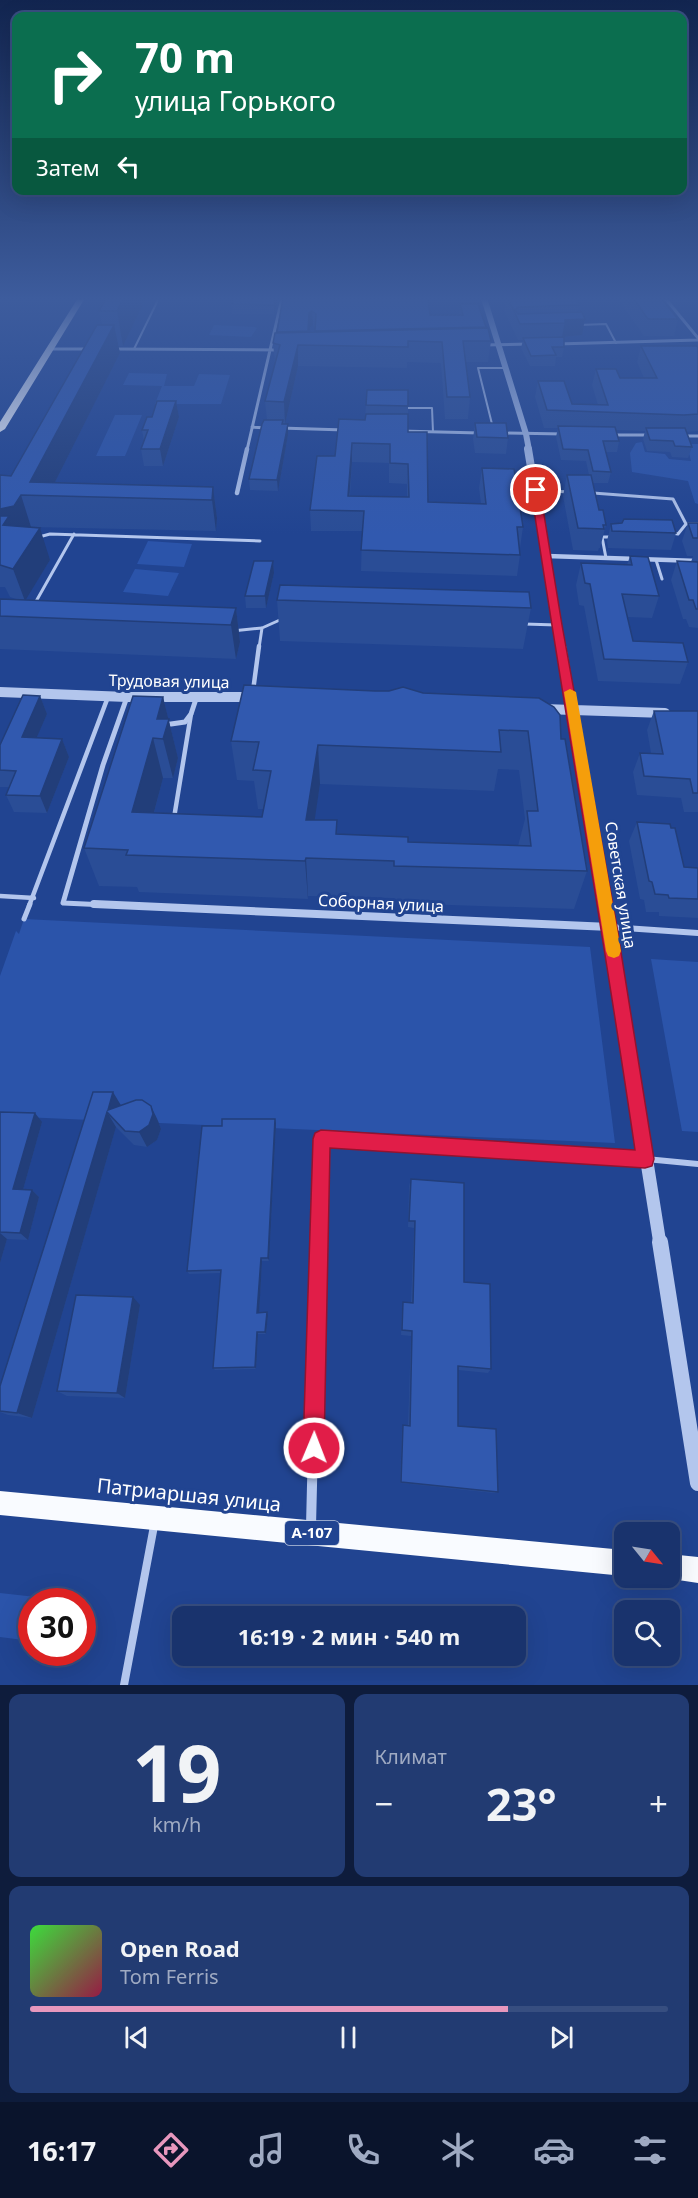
<!DOCTYPE html>
<html lang="ru">
<meta charset="utf-8">
<style>
:root{--surface:#19336d;--page:#223b72;--text:#f1f3f6;--muted:#9faac2;--line:#374e80;--accent:#e797bd}
body{margin:0;font-family:"Noto Sans",sans-serif;background:var(--page);color:var(--text);height:100vh;display:flex;flex-direction:column;font-size:22px;white-space:nowrap}
*{box-sizing:border-box;margin:0}
p{font-size:20px;color:var(--muted)}
.icon{flex:none;width:33px;height:33px;fill:none;stroke:currentColor;stroke-width:2;stroke-linecap:round;stroke-linejoin:round}
.map{position:relative;height:1685px;overflow:hidden}
.sheet{display:flex;flex-direction:column;gap:9px;padding:9px;background:#0e1c3c;flex:1}
.sheet>*{flex:none}
.guide{position:absolute;left:12px;top:12px;width:675px;height:183px;border-radius:12px;box-shadow:0 6px 24px #0002,0 0 0 2px var(--line);background:#0b6e4f;color:#fff;overflow:hidden}
.needle{width:39px;rotate:120deg}
.buttons{position:absolute;left:614px;top:1522px;display:grid;gap:12px}
.buttons a{display:grid;place-items:center;width:66px;height:66px;border-radius:12px;background:var(--surface);box-shadow:0 6px 24px #0002,0 0 0 2px var(--line);font-size:30px}
.speed{position:absolute;left:18px;top:1588px;display:flex;gap:12px;font-size:30px;font-weight:700;text-align:center}
.speed>*{display:grid;place-content:center;width:78px;height:78px;border-radius:50%;background:var(--surface);box-shadow:0 6px 24px #0002,0 0 0 2px var(--line);line-height:1}
.speed .limit{border:9px solid #d22;background:#fff;color:#111}
.pin{position:absolute;display:grid;place-items:center;width:51px;height:51px;color:#fff;margin:-26px;border:3px solid #fff;border-radius:50%;box-shadow:0 2px 6px #0007}
.me{position:absolute;width:66px;margin:-33px;rotate:1deg;stroke-linejoin:round;filter:drop-shadow(0 0 4px #0008)}
.turn{display:flex;align-items:center;gap:21px;height:126px;padding:0 24px;font-size:27px}
.turn .icon{width:78px;height:78px;stroke-width:2.5}
.turn b{display:block;font-size:42px;line-height:51px}
.then{display:flex;align-items:center;height:57px;padding:0 24px;background:#0003;gap:12px;font-size:22px}
.big{font-size:45px;font-weight:700;line-height:1.1}
.sheet .card{flex:1;display:flex;flex-direction:column;justify-content:center;gap:9px;min-width:0;padding:0 21px;border-radius:12px;background:var(--page)}
.sheet .dial{align-items:center;gap:0}
.dial b{font-size:78px;line-height:1}
.song{display:flex;align-items:center;gap:18px}
.cover{width:72px;height:72px;border-radius:9px;background:linear-gradient(135deg,hsl(120 70% 55%),hsl(340 70% 35%))}
.played{height:6px;border-radius:3px;background:linear-gradient(90deg,var(--accent) 75%,var(--line) 75%)}
.keys{display:flex;justify-content:space-around;direction:ltr}
.heat{display:flex;justify-content:space-between;align-items:center;font-size:33px;direction:ltr}
.sheet .tiles{flex:1;display:grid;gap:9px;grid-template-columns:1fr 1fr}
.card:last-child{grid-column:span 2}
.trip{position:absolute;left:172px;top:1606px;width:354px;height:60px;border-radius:12px;background:var(--surface);box-shadow:0 6px 24px #0002,0 0 0 2px var(--line);font-weight:700;line-height:60px;text-align:center}
.dock{display:flex;height:96px;justify-content:space-around;align-items:center;background:#0a142c;color:var(--muted)}
.dock .icon{width:42px;height:42px}
.dock .active{color:var(--accent)}
.dock b{font-size:27px;color:var(--text)}
.map>svg:first-child{display:block}
.green{fill:#2b54aa}
.lines{fill:none;stroke-linecap:round;stroke-linejoin:round}
.service-far4{stroke:#b3c6ed;stroke-width:2}
.service-far3{stroke:#b3c6ed;stroke-width:3}
.service-far2{stroke:#b3c6ed;stroke-width:4.5}
.service-far1{stroke:#b3c6ed;stroke-width:5}
.service{stroke:#b3c6ed;stroke-width:8}
.pedestrian{stroke:#b3c6ed;stroke-width:6}
.minor-far4{stroke:#b3c6ed;stroke-width:3}
.minor-far3{stroke:#b3c6ed;stroke-width:4.5}
.minor-far2{stroke:#b3c6ed;stroke-width:5}
.minor-far1{stroke:#b3c6ed;stroke-width:8}
.minor{stroke:#b3c6ed;stroke-width:10}
.tertiary-far4{stroke:#b3c6ed;stroke-width:6}
.tertiary-far3{stroke:#b3c6ed;stroke-width:8}
.tertiary-far2{stroke:#b3c6ed;stroke-width:10}
.tertiary-far1{stroke:#b3c6ed;stroke-width:13}
.tertiary{stroke:#b3c6ed;stroke-width:16}
.primary{fill:#f9fbff;fill-rule:evenodd}
.wall{fill:#2a4d96;fill-rule:evenodd}
.shaded-wall{fill:#223e7a}
.building{fill:#3159af;stroke:#223e7a;stroke-width:1.5;fill-rule:evenodd}
.route{fill:#e11d48;stroke:#92132f;stroke-width:1.5}
.slow{fill:#f59e0b}
.labels{text-anchor:middle;stroke-width:6;stroke-linejoin:round;paint-order:stroke}
.shield{fill:#214491;stroke:#bcc7de;stroke-width:1.5}
.shield-label{font-size:15px;font-weight:bold;fill:#fff}
.street-label{font-size:16px;fill:#fff;stroke:#214491}
.near-street-label{font-size:20px;fill:#fff;stroke:#214491}
</style>
<div class="map">
<svg width="698" height="1685" viewBox="0 0 698 1685">
<rect width="100%" height="100%" fill="#214491"/>
<path class="green" d="M 214,325 L 255,327 L 257,328 L 251,337 L 209,335 Z
M 129,373 L 167,374 L 164,386 L 194,386 L 199,374 L 230,375 L 221,404 L 155,404 L 162,386 L 123,385 Z
M 115,415 L 142,415 L 125,456 L 96,456 Z
M 642,442 L 645,452 L 665,454 L 669,459 L 691,461 L 687,444 L 698,444 L 698,504 L 695,503 L 688,481 L 632,472 L 630,453 L 636,443 Z
M 148,541 L 192,544 L 184,567 L 137,564 Z
M 135,569 L 179,573 L 168,596 L 123,592 Z
M 24,919 L 590,947 L 615,1143 L 0,1116 L 0,976 L 16,931 L 19,934 Z
M 651,959 L 698,962 L 698,1132 L 682,1131 Z
M 0,1593 L 45,1598 L 44,1602 L 32,1602 L 31,1641 L 0,1637 Z"/>
<g class="lines">
<path class="service-far4" d="M 579,325 L 606,324 L 616,343
M 134,349 L 159,298
M 404,408 L 432,408 L 433,432
M 493,428 L 478,368 L 507,368"/>
<path class="service-far3" d="M 536,490 L 568,492
M 593,493 L 673,499 L 686,524
M 671,533 L 678,534 L 686,524 L 698,524
M 39,537 L 50,534 L 260,541
M 606,558 L 602,537 L 611,537
M 656,560 L 662,579
M 34,605 L 74,534
M 524,624 L 557,625
M 232,631 L 262,628 L 282,619
M 259,648 L 262,628"/>
<path class="service-far2" d="M 253,691 L 259,646
M 174,818 L 191,714
M 0,896 L 34,898
M 29,906 L 108,697"/>
<path class="service-far1" d="M 24,919 L 30,904"/>
<path class="service" d="M 124,1685 L 154,1526"/>
<path class="pedestrian" d="M 610,927 L 698,933
M 646,1159 L 698,1164"/>
<path class="minor-far4" d="M 665,298 L 698,338
M 557,344 L 698,340
M 482,345 L 529,344
M 50,349 L 91,349
M 113,349 L 280,350
M 252,427 L 267,428
M 280,428 L 345,430
M 400,431 L 480,433
M 502,433 L 564,434
M 610,435 L 651,435
M 682,436 L 698,436
M 247,450 L 282,298"/>
<path class="minor-far3" d="M 237,493 L 247,449
M 547,556 L 698,561"/>
<path class="minor-far2" d="M 127,697 L 103,765 L 63,903 L 128,906
M 164,725 L 185,722 L 191,714 L 197,696"/>
<path class="minor-far1" d="M 94,904 L 610,927
M 318,1244 L 321,1139 L 645,1159"/>
<path class="minor" d="M 311,1526 L 318,1242"/>
<path class="tertiary-far4" d="M 484,298 L 526,434 L 529,450"/>
<path class="tertiary-far3" d="M 528,449 L 561,648"/>
<path class="tertiary-far2" d="M 561,646 L 606,906
M 0,692 L 127,697 L 255,697
M 543,709 L 665,713"/>
<path class="tertiary-far1" d="M 606,904 L 660,1244"/>
<path class="tertiary" d="M 660,1242 L 698,1483"/>
<path class="primary" d="M 78,298 L 85,298 L 5,429 L 0,432 L 0,422 Z
M 0,1491 L 624,1550 L 624,1576 L 0,1515 Z
M 669,1554 L 698,1557 L 698,1583 L 665,1578 L 669,1578 Z"/>
</g>
<path class="wall" d="M 146,298 L 123,346 L 118,346 L 120,353 L 55,482 L 213,487 L 217,518 L 216,531 L 31,527 L 50,560 L 25,600 L 236,608 L 240,642 L 236,659 L 0,649 L 0,599 L 19,600 L 10,597 L 5,587 L 0,587 L 0,475 L 11,476 L 102,325 L 99,311 Z
M 233,298 L 278,298 L 278,300 L 274,314 L 232,314 L 232,304 Z
M 283,298 L 430,315 L 459,315 L 460,304 L 486,327 L 491,341 L 488,362 L 466,362 L 470,397 L 468,419 L 445,419 L 441,363 L 407,362 L 407,368 L 298,366 L 285,424 L 283,424 L 288,435 L 278,491 L 250,490 L 249,479 L 267,420 L 265,401 L 275,364 L 273,343 L 277,333 ZM 313,325 L 315,327 L 315,332 L 309,332 L 310,327 Z
M 506,298 L 576,298 L 579,305 L 578,312 L 582,335 L 564,337 L 564,347 L 562,357 L 556,357 L 555,366 L 530,366 L 521,348 L 523,340 L 518,340 L 504,311 Z
M 617,298 L 661,298 L 678,319 L 674,336 L 644,336 Z
M 641,346 L 698,348 L 698,431 L 686,432 L 692,447 L 688,458 L 672,457 L 670,452 L 647,451 L 643,439 L 645,431 L 616,430 L 619,441 L 617,452 L 606,452 L 611,472 L 608,483 L 593,483 L 599,510 L 606,525 L 600,548 L 599,548 L 598,551 L 573,550 L 563,496 L 567,475 L 589,475 L 586,461 L 561,460 L 556,437 L 558,428 L 544,428 L 535,397 L 538,381 L 572,404 L 598,405 L 592,385 L 596,369 L 620,378 L 644,378 L 637,362 Z
M 176,401 L 179,417 L 163,466 L 144,466 L 141,449 L 144,441 L 142,430 L 152,417 Z
M 366,405 L 408,406 L 408,432 L 428,502 L 481,504 L 479,488 L 482,468 L 523,527 L 520,548 L 520,555 L 517,576 L 361,571 L 362,531 L 311,531 L 310,510 L 335,456 L 365,420 ZM 352,462 L 389,463 L 389,483 L 407,484 L 407,497 L 350,496 Z
M 475,423 L 508,438 L 506,454 L 475,453 L 473,439 Z
M 688,523 L 698,523 L 698,628 L 689,627 L 686,619 L 683,619 L 671,580 L 677,561 L 691,562 L 693,556 L 687,556 L 682,541 Z
M 611,524 L 676,533 L 671,550 L 608,548 L 607,541 Z
M 630,556 L 659,596 L 652,618 L 628,617 L 633,641 L 688,662 L 680,684 L 598,681 L 584,606 L 579,605 L 576,585 L 581,563 L 627,565 Z
M 273,561 L 274,573 L 266,608 L 246,608 L 245,596 Z
M 277,600 L 531,608 L 523,649 L 280,641 Z
M 375,691 L 561,739 L 587,871 L 574,909 L 391,903 L 391,898 L 308,896 L 308,899 L 139,892 L 137,887 L 99,886 L 84,848 L 163,697 L 178,758 L 173,778 L 163,778 L 154,813 L 262,817 L 264,809 L 258,809 L 254,781 L 237,780 L 231,741 ZM 498,769 L 519,770 L 525,819 L 518,846 L 408,842 L 337,834 L 337,820 L 314,820 L 320,784 L 494,791 Z
M 40,696 L 47,714 L 36,738 L 62,739 L 69,757 L 47,813 L 14,812 L 6,795 L 9,787 L 0,787 L 0,745 Z
M 654,711 L 698,711 L 698,812 L 684,812 L 681,798 L 637,795 L 633,772 L 640,753 L 651,753 L 647,730 Z
M 637,822 L 684,867 L 698,868 L 698,918 L 659,916 L 659,912 L 646,912 L 644,900 L 640,899 L 629,841 Z
M 93,1092 L 121,1105 L 151,1106 L 158,1121 L 161,1129 L 157,1140 L 147,1147 L 134,1145 L 116,1127 L 32,1418 L 8,1415 L 0,1412 L 0,1386 Z
M 0,1112 L 42,1122 L 23,1190 L 32,1190 L 39,1197 L 28,1240 L 7,1239 L 0,1263 Z
M 276,1123 L 269,1261 L 262,1261 L 259,1313 L 267,1312 L 268,1315 L 266,1334 L 258,1334 L 256,1369 L 215,1370 L 213,1368 L 221,1273 L 189,1274 L 187,1271 L 222,1126 Z
M 411,1179 L 464,1282 L 491,1369 L 488,1373 L 458,1370 L 458,1426 L 498,1492 L 494,1493 L 400,1483 L 402,1428 L 403,1425 L 408,1426 L 411,1336 L 401,1335 L 402,1308 L 403,1302 L 411,1303 L 414,1228 L 408,1227 L 409,1186 Z
M 140,1305 L 125,1398 L 67,1396 L 57,1391 Z"/>
<path class="shaded-wall" d="M 123,298 L 146,298 L 123,346 L 117,311 Z
M 275,298 L 278,298 L 278,300 L 274,314 L 274,305 Z
M 312,311 L 313,325 L 310,327 L 309,345 L 309,313 Z
M 585,319 L 582,335 L 562,337 L 565,320 Z
M 114,325 L 120,353 L 48,496 L 30,482 Z
M 298,345 L 298,366 L 285,424 L 284,402 Z
M 176,401 L 179,417 L 163,466 L 160,449 Z
M 288,424 L 288,435 L 278,491 L 277,480 Z
M 352,443 L 352,462 L 348,511 L 348,496 Z
M 213,487 L 217,518 L 216,531 L 212,500 Z
M 21,495 L 31,527 L 0,543 L 0,509 Z
M 40,528 L 50,560 L 25,601 L 13,569 Z
M 273,561 L 274,573 L 266,608 L 265,596 Z
M 236,608 L 240,642 L 236,659 L 231,625 Z
M 40,696 L 47,714 L 29,755 L 22,737 Z
M 163,697 L 178,758 L 173,778 L 163,739 L 157,719 Z
M 153,738 L 163,778 L 144,850 L 132,812 Z
M 62,739 L 69,757 L 47,813 L 40,796 Z
M 318,745 L 320,784 L 309,858 L 306,820 Z
M 306,858 L 308,896 L 308,899 L 305,861 Z
M 113,1092 L 122,1107 L 108,1110 Z
M 151,1106 L 158,1121 L 161,1129 L 157,1140 L 147,1147 L 139,1132 Z
M 107,1112 L 116,1127 L 32,1418 L 17,1413 Z
M 35,1113 L 42,1122 L 21,1197 L 13,1189 Z
M 275,1119 L 276,1123 L 269,1261 L 268,1258 Z
M 32,1190 L 39,1197 L 28,1240 L 20,1233 Z
M 0,1233 L 7,1239 L 0,1263 Z
M 261,1258 L 262,1261 L 259,1315 L 257,1313 Z
M 133,1297 L 140,1305 L 125,1398 L 117,1393 Z
M 267,1312 L 268,1315 L 266,1334 L 265,1332 Z
M 257,1332 L 258,1334 L 256,1369 L 255,1367 Z"/>
<path class="building" d="M 106,298 L 123,298 L 117,311 L 99,311 Z
M 233,298 L 275,298 L 274,305 L 232,304 Z
M 283,298 L 428,298 L 430,315 L 463,315 L 460,304 L 478,304 L 486,327 L 315,331 L 316,314 L 312,311 L 309,313 L 308,331 L 277,332 Z
M 508,298 L 576,298 L 579,305 L 518,307 L 515,310 L 518,314 L 582,312 L 585,319 L 565,320 L 565,323 L 520,324 Z
M 633,298 L 661,298 L 678,319 L 648,319 Z
M 97,325 L 114,325 L 30,482 L 213,487 L 212,500 L 21,495 L 14,506 L 0,509 L 0,475 L 11,476 Z
M 488,328 L 491,341 L 463,341 L 470,397 L 447,397 L 442,342 L 408,341 L 408,347 L 298,345 L 284,402 L 265,401 L 280,345 L 273,343 L 275,333 Z
M 564,337 L 564,347 L 552,347 L 556,355 L 531,356 L 523,338 Z
M 641,346 L 697,346 L 698,348 L 698,414 L 684,415 L 547,410 L 538,381 L 564,381 L 572,404 L 608,405 L 596,369 L 616,369 L 620,378 L 657,378 Z
M 367,390 L 408,390 L 408,406 L 366,405 Z
M 157,401 L 176,401 L 160,449 L 141,449 L 148,430 L 142,430 L 147,417 L 152,417 Z
M 366,414 L 408,414 L 408,432 L 427,432 L 428,502 L 486,504 L 482,468 L 514,469 L 523,527 L 517,527 L 520,555 L 361,550 L 364,511 L 310,510 L 317,456 L 335,456 L 339,419 L 365,420 ZM 352,443 L 390,444 L 390,463 L 408,464 L 409,497 L 348,496 Z
M 264,420 L 283,420 L 282,424 L 288,424 L 277,480 L 249,479 L 262,424 Z
M 475,423 L 506,423 L 508,438 L 477,437 Z
M 558,426 L 615,427 L 619,441 L 603,441 L 611,472 L 593,471 L 588,450 L 563,449 Z
M 646,428 L 685,428 L 692,447 L 675,446 L 673,441 L 650,440 Z
M 567,475 L 591,475 L 599,510 L 603,510 L 606,525 L 603,525 L 604,529 L 578,528 Z
M 0,516 L 9,516 L 3,525 L 40,528 L 13,569 L 0,565 Z
M 624,519 L 672,520 L 676,533 L 612,531 L 611,524 L 622,523 Z
M 688,523 L 698,523 L 698,538 L 693,538 Z
M 630,556 L 648,557 L 659,596 L 622,594 L 633,641 L 683,643 L 688,662 L 604,659 L 590,584 L 585,583 L 581,563 L 632,565 Z
M 254,561 L 273,561 L 265,596 L 245,596 Z
M 677,561 L 698,562 L 698,609 L 696,609 L 693,600 L 689,600 Z
M 280,585 L 529,592 L 531,608 L 277,600 Z
M 0,599 L 236,608 L 231,625 L 0,616 Z
M 244,685 L 375,691 L 389,691 L 403,687 L 423,693 L 539,698 L 554,707 L 560,715 L 561,739 L 565,739 L 587,871 L 394,866 L 394,861 L 306,858 L 305,861 L 126,855 L 128,850 L 84,848 L 133,696 L 163,697 L 157,719 L 169,719 L 163,739 L 153,738 L 132,812 L 262,817 L 271,771 L 253,770 L 259,742 L 231,741 ZM 499,730 L 528,731 L 538,811 L 527,811 L 531,846 L 408,842 L 408,837 L 336,834 L 337,820 L 306,820 L 318,745 L 501,752 Z
M 23,695 L 40,696 L 22,737 L 62,739 L 40,796 L 6,795 L 16,771 L 0,770 L 0,745 Z
M 654,711 L 698,711 L 698,793 L 693,793 L 690,779 L 644,776 L 640,753 L 663,754 Z
M 637,822 L 670,824 L 671,828 L 675,828 L 684,867 L 698,868 L 698,899 L 669,898 L 668,895 L 655,894 L 652,882 L 649,881 Z
M 93,1092 L 113,1092 L 108,1110 L 136,1100 L 142,1100 L 151,1106 L 153,1114 L 149,1125 L 139,1132 L 125,1131 L 107,1112 L 17,1413 L 0,1411 L 0,1386 Z
M 0,1112 L 35,1113 L 13,1189 L 32,1190 L 20,1233 L 0,1232 Z
M 222,1119 L 275,1119 L 268,1258 L 261,1258 L 257,1313 L 267,1312 L 265,1332 L 257,1332 L 255,1367 L 213,1368 L 221,1270 L 187,1271 L 202,1126 L 222,1126 Z
M 411,1179 L 464,1183 L 464,1282 L 490,1284 L 491,1369 L 458,1366 L 458,1426 L 496,1429 L 498,1492 L 401,1482 L 403,1425 L 410,1426 L 412,1331 L 402,1330 L 403,1302 L 413,1303 L 415,1221 L 409,1221 Z
M 76,1295 L 133,1297 L 117,1393 L 57,1391 Z"/>
<linearGradient id="sky" x2="0" y2="1"><stop stop-color="#122550"/><stop offset="0.56" stop-color="#3d5c9d"/><stop offset="1" stop-color="#3d5c9d" stop-opacity="0"/></linearGradient>
<rect width="698" height="534" fill="url(#sky)"/>
<path class="route" d="M 536,487 L 540,490 L 562,625 L 617,927 L 654,1159 L 652,1166 L 645,1168 L 330,1148 L 324,1448 L 321,1456 L 314,1459 L 306,1456 L 303,1448 L 313,1139 L 315,1133 L 321,1130 L 635,1150 C 603,930 564,710 531,490 Z"/>
<path class="slow" d="M 570,689 L 576,692 L 621,951 L 619,956 L 614,958 L 608,956 L 606,951 L 564,692 Z"/>
<g class="labels">
<rect class="shield" x="285" y="1521" width="54" height="24" rx="4.5"/>
<g class="shield-label">
<text x="312" y="1538">А-107</text>
</g>
<g class="street-label">
<text transform="translate(169 681) rotate(1)" y="6">Трудовая улица</text>
<text transform="translate(621 885) rotate(81)" y="6">Советская улица</text>
<text transform="translate(381 903) rotate(3)" y="6">Соборная улица</text>
</g>
<g class="near-street-label">
<text transform="translate(189 1495) rotate(6)" y="7">Патриаршая улица</text>
</g>
</g>
</svg>
<div class="buttons">
<a><svg class="needle" viewBox="-14 -14 28 28"><path d="M0-13l5 13h-10z" fill="#e53935"/><path d="M0 13l5-13h-10z" fill="#9faac2"/></svg></a>
<a><svg class="icon" aria-label="search" viewBox="0 0 24 24"><circle cx="10" cy="10" r="6"/><path d="M15 15l6 6"/></svg></a>
</div>
<div class="speed"><div class="limit">30</div></div>
<div class="pin" style="left:536px;top:490px;background:#d93025"><svg class="icon" aria-label="arrive" viewBox="0 0 24 24"><path d="M6 21V4h12l-3 4 3 4H6"/></svg></div>
<svg class="me" style="left:314px;top:1448px" viewBox="-20 -20 40 40"><circle r="17" fill="#e11d48" stroke="#fff" stroke-width="3"/><path d="M0-11L8 9 0 5-8 9z" fill="#fff"/></svg>
<div class="trip">16:19 · 2 мин · 540 m</div>
<div class="guide">
<div class="turn"><svg class="icon" aria-label="right" viewBox="0 0 24 24"><path d="M7 20v-9h11M14 6l5 5-5 5"/></svg><div><b>70 m</b>улица Горького</div></div>
<div class="then">Затем<svg class="icon" aria-label="left" viewBox="0 0 24 24"><path d="M17 20v-9H6M10 6l-5 5 5 5"/></svg></div>
</div>
</div>
<section class="sheet">
<div class="tiles">
<div class="card dial"><b>19</b><p>km/h</p></div>
<div class="card"><p>Климат</p>
<div class="heat"><a>−</a><b class="big">23°</b><a>+</a></div>
</div>
<div class="card">
<div class="song"><i class="cover"></i><div><b>Open Road</b><p>Tom Ferris</p></div></div>
<div class="played"></div>
<div class="keys"><svg class="icon" aria-label="previous" viewBox="0 0 24 24"><path d="M18 5L8 12l10 7zM5 5v14"/></svg><svg class="icon" aria-label="pause" viewBox="0 0 24 24"><path d="M8 5v14M16 5v14"/></svg><svg class="icon" aria-label="next" viewBox="0 0 24 24"><path d="M6 5l10 7-10 7zM19 5v14"/></svg></div>
</div>
</div>
</section>
<nav class="dock">
<b>16:17</b>
<svg class="icon active" aria-label="directions" viewBox="0 0 24 24"><path d="M12 3l9 9-9 9-9-9zM9 14v-3h6M13 9l2 2-2 2"/></svg>
<svg class="icon" aria-label="music" viewBox="0 0 24 24"><path d="M9 18V5l10-2v13"/><circle cx="6" cy="18" r="3"/><circle cx="16" cy="16" r="3"/></svg>
<svg class="icon" aria-label="phone" viewBox="0 0 24 24"><path d="M5 4h4l2 5-3 2q2 4 5 5l2-3 5 2v4C11 20 4 13 5 4z"/></svg>
<svg class="icon" aria-label="climate" viewBox="0 0 24 24"><path d="M12 3v18M4 7l16 10M4 17L20 7"/></svg>
<svg class="icon" aria-label="car" viewBox="0 0 24 24"><path d="M5 17H2v-5l4-1 3-4h7l3 4 3 1v5h-3M9 17h6M6 11h13"/><circle cx="7" cy="17" r="2"/><circle cx="17" cy="17" r="2"/></svg>
<svg class="icon" aria-label="filters" viewBox="0 0 24 24"><path d="M4 7h16M4 17h16"/><circle cx="9" cy="7" r="2"/><circle cx="15" cy="17" r="2"/></svg>
</nav>
